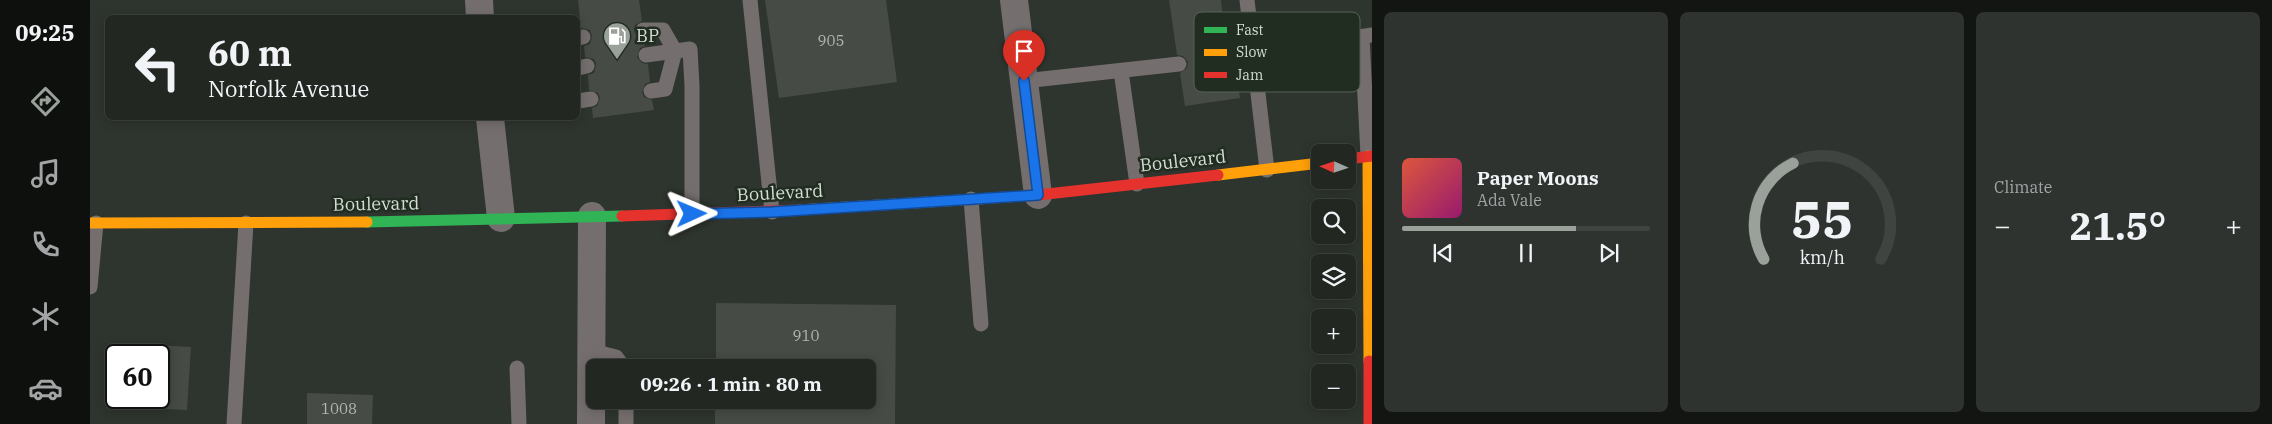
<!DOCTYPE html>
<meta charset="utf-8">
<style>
:root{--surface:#222722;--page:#2e332f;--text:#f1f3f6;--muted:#a2a5a5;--line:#3f4440;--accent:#9aa19a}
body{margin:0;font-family:"IBM Plex Serif",serif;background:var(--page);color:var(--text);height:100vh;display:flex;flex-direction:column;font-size:19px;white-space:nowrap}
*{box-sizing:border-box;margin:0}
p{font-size:16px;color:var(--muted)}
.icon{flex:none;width:28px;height:28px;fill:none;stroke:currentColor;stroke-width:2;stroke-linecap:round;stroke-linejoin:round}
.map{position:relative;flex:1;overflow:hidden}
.panel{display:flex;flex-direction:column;gap:12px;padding:12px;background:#131513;width:900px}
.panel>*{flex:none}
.top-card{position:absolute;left:15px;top:15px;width:475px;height:105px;border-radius:8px;box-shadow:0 2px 12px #0003,0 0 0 1px var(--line);background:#222722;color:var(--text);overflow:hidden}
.needle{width:32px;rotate:273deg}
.controls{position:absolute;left:1221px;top:144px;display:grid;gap:10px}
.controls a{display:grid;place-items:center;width:45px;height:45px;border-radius:8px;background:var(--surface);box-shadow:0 2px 12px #0003,0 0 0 1px var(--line);font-size:25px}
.speed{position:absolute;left:15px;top:344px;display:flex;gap:10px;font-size:25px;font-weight:700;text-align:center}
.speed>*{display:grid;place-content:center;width:65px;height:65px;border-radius:50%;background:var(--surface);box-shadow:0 2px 12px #0003,0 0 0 1px var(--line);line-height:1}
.speed .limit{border:2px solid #111;border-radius:8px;background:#fff;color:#111}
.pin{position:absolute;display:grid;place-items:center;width:42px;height:42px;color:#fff;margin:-51px -21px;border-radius:50% 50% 50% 0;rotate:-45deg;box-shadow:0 0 5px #0007}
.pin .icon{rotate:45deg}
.me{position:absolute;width:55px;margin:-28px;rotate:89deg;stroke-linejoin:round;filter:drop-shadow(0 0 4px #0008)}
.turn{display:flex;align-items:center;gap:18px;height:105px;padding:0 20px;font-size:22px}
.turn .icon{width:65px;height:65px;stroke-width:2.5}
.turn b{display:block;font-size:35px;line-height:42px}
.big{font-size:38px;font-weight:700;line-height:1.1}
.panel .card{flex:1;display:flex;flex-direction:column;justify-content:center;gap:8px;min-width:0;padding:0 18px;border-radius:8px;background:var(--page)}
.panel .dial{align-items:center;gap:0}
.dial svg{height:130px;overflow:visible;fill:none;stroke:var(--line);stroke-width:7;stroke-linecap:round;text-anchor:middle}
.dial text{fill:var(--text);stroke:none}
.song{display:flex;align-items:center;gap:15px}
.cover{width:60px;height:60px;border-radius:8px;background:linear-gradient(135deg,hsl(10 70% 55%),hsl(320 70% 35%))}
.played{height:5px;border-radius:2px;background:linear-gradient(90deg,var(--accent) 70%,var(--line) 70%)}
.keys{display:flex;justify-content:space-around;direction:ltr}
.heat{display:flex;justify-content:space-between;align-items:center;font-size:28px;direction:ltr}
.panel .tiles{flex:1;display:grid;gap:12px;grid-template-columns:repeat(3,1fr)}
.trip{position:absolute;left:496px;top:359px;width:290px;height:50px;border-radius:8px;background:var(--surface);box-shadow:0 2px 12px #0003,0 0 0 1px var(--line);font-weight:700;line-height:50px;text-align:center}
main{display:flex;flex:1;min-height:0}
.tabs{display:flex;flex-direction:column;width:90px;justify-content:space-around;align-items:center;background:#0e100e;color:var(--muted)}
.tabs .icon{width:35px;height:35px}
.tabs .active{color:var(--accent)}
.tabs b{font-size:22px;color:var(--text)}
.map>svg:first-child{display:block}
.building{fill:#464b46}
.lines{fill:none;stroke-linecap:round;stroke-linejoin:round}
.lane{stroke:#756e6f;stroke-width:15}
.street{stroke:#756e6f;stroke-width:28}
.fast{stroke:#30b455;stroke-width:11}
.slow{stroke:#ff9f0a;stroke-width:11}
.jam{stroke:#e5322d;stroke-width:11}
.route-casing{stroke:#114b97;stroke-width:12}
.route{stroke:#1a73e8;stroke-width:9}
.labels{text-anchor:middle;stroke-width:5;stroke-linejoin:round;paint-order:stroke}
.number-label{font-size:15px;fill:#b0b8b0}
.poi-label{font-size:18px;fill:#d4dcd4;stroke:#212d21;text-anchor:start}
.street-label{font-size:18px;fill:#d4dcd4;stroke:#212d21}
.key{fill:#212d21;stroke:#576257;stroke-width:1}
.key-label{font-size:14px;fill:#d4dcd4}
</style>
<main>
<nav class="tabs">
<b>09:25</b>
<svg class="icon active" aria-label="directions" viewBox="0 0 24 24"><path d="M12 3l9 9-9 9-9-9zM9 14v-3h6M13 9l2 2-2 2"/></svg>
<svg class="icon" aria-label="music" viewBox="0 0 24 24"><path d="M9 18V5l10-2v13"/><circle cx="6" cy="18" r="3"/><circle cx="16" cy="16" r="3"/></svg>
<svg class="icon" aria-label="phone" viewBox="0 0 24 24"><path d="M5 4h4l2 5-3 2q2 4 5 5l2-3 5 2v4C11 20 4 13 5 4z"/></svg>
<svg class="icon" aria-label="climate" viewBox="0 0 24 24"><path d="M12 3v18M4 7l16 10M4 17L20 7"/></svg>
<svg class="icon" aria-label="car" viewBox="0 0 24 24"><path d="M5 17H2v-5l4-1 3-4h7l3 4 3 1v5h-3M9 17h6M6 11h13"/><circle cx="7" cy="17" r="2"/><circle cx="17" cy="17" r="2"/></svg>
</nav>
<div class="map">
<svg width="1282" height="424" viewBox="0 0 1282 424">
<rect width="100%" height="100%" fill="#2e342e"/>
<path class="building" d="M 488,0 L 549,0 L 552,21 L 545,25 L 544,30 L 548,38 L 554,39 L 555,46 L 550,48 L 547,57 L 552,63 L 558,64 L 560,82 L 555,84 L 552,92 L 554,97 L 562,100 L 564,110 L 503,118 L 502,108 L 507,106 L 510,98 L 508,93 L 499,90 L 498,75 L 504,73 L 506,64 L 504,59 L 495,57 L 494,46 L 500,44 L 502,36 L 500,30 L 491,28 Z
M 675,0 L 796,0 L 807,82 L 689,98 Z
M 1079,0 L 1131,0 L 1133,20 L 1138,19 L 1142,47 L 1135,52 L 1134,58 L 1139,64 L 1145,65 L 1150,98 L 1095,106 L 1090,73 L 1097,68 L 1098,62 L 1093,56 L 1087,55 Z
M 626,303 L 806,305 L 805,424 L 625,424 L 625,400 L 778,400 L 778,368 L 626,368 Z
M 31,343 L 101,347 L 97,410 L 28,407 L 28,398 L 69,398 L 69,355 L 30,355 Z
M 217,393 L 283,395 L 282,424 L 217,424 Z"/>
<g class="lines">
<path class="lane" d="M 660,0 L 682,212
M 1157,0 L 1177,170
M 553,30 L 573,30 L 585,51 L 575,89 L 561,91
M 1272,37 L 1278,156
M 488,38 L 493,37
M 556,55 L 600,49 L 602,86 L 602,214
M 1143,56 L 1282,35
M 488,68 L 497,66
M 1031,71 L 1047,184
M 934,81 L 1089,64
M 488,101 L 501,99
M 881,199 L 891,324
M 0,287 L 6,223
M 502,351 L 526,357 L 534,368
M 427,368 L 429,424
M 144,424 L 156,223
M 536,424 L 536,400"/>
<path class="street" d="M 389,0 L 390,18
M 924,0 L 948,195
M 400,118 L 411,218
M 501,424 L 502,216"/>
<path class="fast" d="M 277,222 L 532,216"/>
<path class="slow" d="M 1278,156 L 1279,361
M 1128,175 L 1230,163
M 709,210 L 903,198
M 0,223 L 277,222"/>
<path class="jam" d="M 1258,159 L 1282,156
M 903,198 L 948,195 L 1128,175
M 532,216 L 709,210
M 1279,361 L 1279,424"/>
</g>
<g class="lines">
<g class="route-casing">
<path id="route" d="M 602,214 L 682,212 L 948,195 L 934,81"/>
</g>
<use href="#route" class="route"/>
</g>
<defs>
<g id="fuel-pin" transform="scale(1.4375)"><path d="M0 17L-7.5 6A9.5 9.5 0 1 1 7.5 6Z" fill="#9aa19a" stroke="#212d21"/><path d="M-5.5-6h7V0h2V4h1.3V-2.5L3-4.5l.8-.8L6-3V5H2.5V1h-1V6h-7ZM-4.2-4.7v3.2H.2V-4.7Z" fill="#fff"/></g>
</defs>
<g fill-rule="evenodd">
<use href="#fuel-pin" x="527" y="36"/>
</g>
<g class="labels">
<g class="number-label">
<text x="741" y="46">905</text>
<text x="716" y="341">910</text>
<text x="249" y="414">1008</text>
</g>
<g class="poi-label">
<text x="546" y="42">BP</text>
</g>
<g class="street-label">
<text transform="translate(1093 161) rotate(-6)" y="6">Boulevard</text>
<text transform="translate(690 193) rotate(-3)" y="6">Boulevard</text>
<text transform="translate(286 204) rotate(-1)" y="6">Boulevard</text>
</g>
</g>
<rect x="1104" y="12" width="166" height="80" rx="8" class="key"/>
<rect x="1114" y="27" width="23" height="6" fill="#30b455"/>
<rect x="1114" y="49" width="23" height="7" fill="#ff9f0a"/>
<rect x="1114" y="72" width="23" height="6" fill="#e5322d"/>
<g class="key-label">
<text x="1146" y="35">Fast</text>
<text x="1146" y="57">Slow</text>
<text x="1146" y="80">Jam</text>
</g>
</svg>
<div class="controls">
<a><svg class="needle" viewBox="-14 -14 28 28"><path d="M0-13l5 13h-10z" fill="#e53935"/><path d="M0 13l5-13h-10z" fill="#a2a5a5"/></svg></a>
<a><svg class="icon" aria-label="search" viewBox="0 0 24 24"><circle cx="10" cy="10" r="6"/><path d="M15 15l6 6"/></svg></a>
<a><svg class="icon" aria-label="layers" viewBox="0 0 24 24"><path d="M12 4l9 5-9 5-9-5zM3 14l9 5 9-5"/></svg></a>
<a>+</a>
<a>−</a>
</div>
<div class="speed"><div class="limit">60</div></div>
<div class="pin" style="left:934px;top:81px;background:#d93025"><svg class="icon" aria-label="arrive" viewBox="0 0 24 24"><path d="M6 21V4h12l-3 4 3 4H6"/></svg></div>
<svg class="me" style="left:602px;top:214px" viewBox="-20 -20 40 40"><path d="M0-17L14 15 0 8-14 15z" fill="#1a73e8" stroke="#fff" stroke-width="4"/></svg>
<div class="trip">09:26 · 1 min · 80 m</div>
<div class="top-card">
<div class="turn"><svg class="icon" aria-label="left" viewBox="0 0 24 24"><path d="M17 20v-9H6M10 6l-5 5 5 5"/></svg><div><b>60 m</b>Norfolk Avenue</div></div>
</div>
</div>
<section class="panel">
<div class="tiles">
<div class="card">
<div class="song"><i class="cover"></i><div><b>Paper Moons</b><p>Ada Vale</p></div></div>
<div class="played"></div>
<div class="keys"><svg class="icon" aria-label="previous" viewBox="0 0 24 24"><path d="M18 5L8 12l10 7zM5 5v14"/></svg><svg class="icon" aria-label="pause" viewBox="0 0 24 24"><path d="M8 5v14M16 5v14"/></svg><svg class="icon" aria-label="next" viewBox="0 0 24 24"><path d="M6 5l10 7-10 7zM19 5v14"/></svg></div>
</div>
<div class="card dial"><svg viewBox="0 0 100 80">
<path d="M14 69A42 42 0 1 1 86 69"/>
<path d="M14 69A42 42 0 0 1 32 10" stroke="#9aa19a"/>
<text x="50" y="56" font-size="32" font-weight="700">55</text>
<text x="50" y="72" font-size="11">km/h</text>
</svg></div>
<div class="card"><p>Climate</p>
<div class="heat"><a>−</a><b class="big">21.5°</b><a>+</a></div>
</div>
</div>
</section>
</main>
